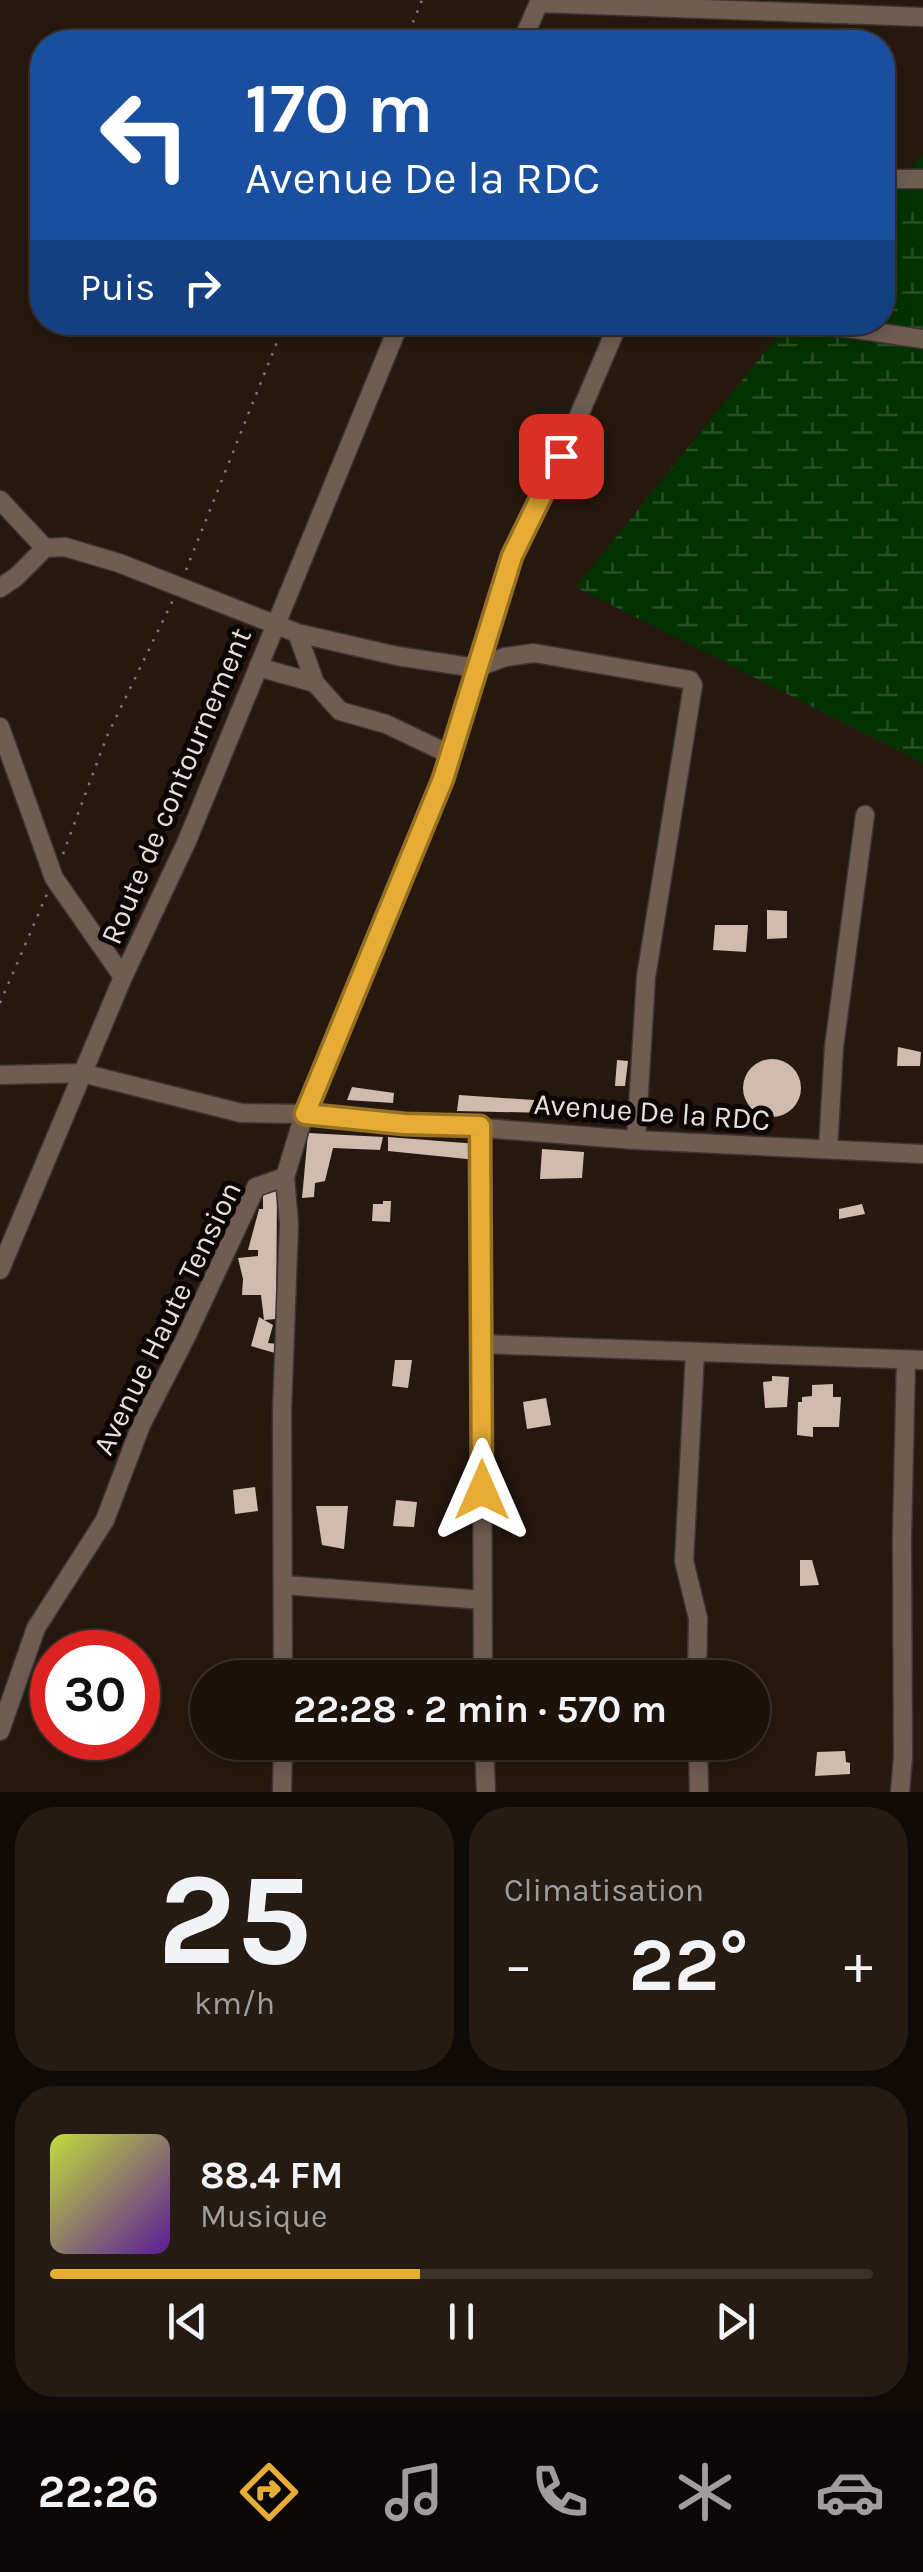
<!DOCTYPE html>
<html lang="fr">
<meta charset="utf-8">
<style>
:root{--surface:#1c120a;--page:#251b13;--text:#f1f3f6;--muted:#a09e9c;--line:#3a322b;--accent:#e6ac36}
body{margin:0;font-family:Karla,sans-serif;background:var(--page);color:var(--text);height:100vh;display:flex;flex-direction:column;font-size:38px;white-space:nowrap}
*{box-sizing:border-box;margin:0}
p{font-size:32px;color:var(--muted)}
.icon{flex:none;width:55px;height:55px;fill:none;stroke:currentColor;stroke-width:2;stroke-linecap:round;stroke-linejoin:round}
.map{position:relative;height:1792px;overflow:hidden}
.panel{display:flex;flex-direction:column;gap:15px;padding:15px;background:#0f0a06;flex:1}
.panel>*{flex:none}
.hud{position:absolute;left:30px;top:30px;width:865px;height:305px;border-radius:40px;box-shadow:0 5px 15px #0003,0 0 0 2px var(--line);background:#1a4fa0;color:#fff;overflow:hidden}
.speed{position:absolute;left:30px;top:1630px;display:flex;gap:20px;font-size:50px;font-weight:700;text-align:center}
.speed>*{display:grid;place-content:center;width:130px;height:130px;border-radius:50%;background:var(--surface);box-shadow:0 5px 15px #0003,0 0 0 2px var(--line);line-height:1}
.speed .limit{border:15px solid #d22;background:#fff;color:#111}
.pin{position:absolute;display:grid;place-items:center;width:85px;height:85px;color:#fff;margin:-42px;border-radius:20px;box-shadow:0 5px 15px #0006}
.me{position:absolute;width:110px;margin:-55px;rotate:0deg;stroke-linejoin:round;filter:drop-shadow(0 0 8px #0008)}
.turn{display:flex;align-items:center;gap:35px;height:210px;padding:0 50px;font-size:45px}
.turn .icon{width:130px;height:130px;stroke-width:2.5}
.turn b{display:block;font-size:70px;line-height:85px}
.then{display:flex;align-items:center;height:95px;padding:0 50px;background:#0003;gap:20px;font-size:38px}
.big{font-size:75px;font-weight:700;line-height:1.1}
.panel .tile{flex:1;display:flex;flex-direction:column;justify-content:center;gap:15px;min-width:0;padding:0 35px;border-radius:40px;background:var(--page)}
.panel .dial{align-items:center;gap:0}
.dial b{font-size:130px;line-height:1}
.song{display:flex;align-items:center;gap:30px}
.cover{width:120px;height:120px;border-radius:15px;background:linear-gradient(135deg,hsl(70 70% 55%),hsl(270 70% 35%))}
.played{height:10px;border-radius:5px;background:linear-gradient(90deg,var(--accent) 45%,var(--line) 45%)}
.keys{display:flex;justify-content:space-around;direction:ltr}
.heat{display:flex;justify-content:space-between;align-items:center;font-size:55px;direction:ltr}
.panel .tiles{flex:1;display:grid;gap:15px;grid-template-columns:1fr 1fr}
.tile:last-child{grid-column:span 2}
.trip{position:absolute;left:190px;top:1660px;width:580px;height:100px;border-radius:50px;background:var(--surface);box-shadow:0 5px 15px #0003,0 0 0 2px var(--line);font-weight:700;line-height:100px;text-align:center}
.tabs{display:flex;height:160px;justify-content:space-around;align-items:center;background:#0b0704;color:var(--muted)}
.tabs .icon{width:70px;height:70px}
.tabs .selected{color:var(--accent)}
.tabs b{font-size:45px;color:var(--text)}
.map>svg:first-child{display:block}
.wetland{fill:url(#wetland-marsh)}
.building{fill:#d0bcaf}
.lines{fill:none;stroke-linecap:round;stroke-linejoin:round}
.minor-casing{stroke:#3f3430;stroke-width:21}
.path{stroke:#83766e;stroke-width:2.5;stroke-dasharray:2.5 8;stroke-linecap:butt}
.minor{stroke:#6f5d52;stroke-width:18}
.route-casing{stroke:#967023;stroke-width:25}
.route{stroke:#e6ac36;stroke-width:18}
.labels{text-anchor:middle;stroke-width:10;stroke-linejoin:round;paint-order:stroke}
.street-label{font-size:30px;fill:#eadfd9;stroke:#0b0503}
</style>
<div class="map">
<svg width="923" height="1792" viewBox="0 0 923 1792">
<defs>
<pattern id="wetland-marsh" width="20" height="14" patternUnits="userSpaceOnUse" patternTransform="scale(2.5)"><rect width="20" height="14" fill="#023200"/><path d="M1 5h8M5 5V1M11 12h8M15 12V8" fill="none" stroke="#274f25"/></pattern>
</defs>
<rect width="100%" height="100%" fill="#26180e"/>
<path class="wetland" d="M 923,154 L 923,763 L 576,587 L 788,323 L 882,322 L 883,204 Z"/>
<path class="building" d="M 767,910 L 787,911 L 787,938 L 767,939 Z
M 715,925 L 748,925 L 746,952 L 713,950 Z
M 898,1047 L 921,1052 L 920,1066 L 897,1066 Z
M743 1088a29 29 0 1 1 58 0a29 29 0 1 1-58 0Z
M 617,1060 L 628,1061 L 625,1086 L 615,1086 Z
M 352,1087 L 394,1093 L 393,1103 L 347,1100 Z
M 459,1095 L 549,1101 L 548,1113 L 457,1111 Z
M 308,1133 L 383,1137 L 380,1150 L 333,1148 L 325,1181 L 315,1183 L 314,1197 L 302,1198 Z
M 388,1137 L 478,1144 L 477,1160 L 388,1151 Z
M 542,1149 L 584,1152 L 582,1178 L 540,1179 Z
M 263,1189 L 277,1189 L 277,1195 L 276,1319 L 264,1320 L 261,1295 L 242,1295 L 243,1279 L 238,1258 L 258,1256 L 258,1250 L 248,1250 L 259,1209 L 263,1209 Z
M 383,1201 L 391,1201 L 390,1222 L 372,1221 L 373,1204 L 383,1204 Z
M 862,1204 L 865,1214 L 839,1219 L 839,1209 Z
M 259,1317 L 273,1325 L 268,1343 L 277,1344 L 275,1353 L 251,1346 Z
M 395,1360 L 412,1360 L 408,1388 L 392,1386 Z
M 772,1376 L 789,1377 L 787,1407 L 765,1408 L 763,1382 L 772,1381 Z
M 833,1384 L 833,1397 L 841,1397 L 839,1427 L 813,1427 L 813,1437 L 797,1435 L 798,1402 L 802,1402 L 802,1397 L 812,1396 L 812,1385 Z
M 546,1398 L 551,1425 L 527,1429 L 523,1402 Z
M 255,1487 L 258,1511 L 235,1514 L 233,1490 Z
M 396,1500 L 417,1502 L 414,1527 L 393,1526 Z
M 316,1506 L 348,1506 L 344,1549 L 322,1545 Z
M 800,1560 L 812,1560 L 819,1585 L 800,1586 Z
M 845,1751 L 846,1762 L 850,1763 L 850,1774 L 815,1776 L 817,1752 Z"/>
<g class="lines">
<g class="minor-casing">
<path id="minor" d="M 539,3 L 923,17
M 522,42 L 540,0
M 882,179 L 923,179
M 808,322 L 923,339
M 0,500 L 45,548
M 45,548 L 65,547 L 119,563 L 297,633 L 397,656 L 476,668 L 505,657 L 534,653 L 690,680 L 693,685 L 646,977 L 636,1140
M 0,588 L 16,577 L 45,548
M 297,633 L 315,683 L 340,711 L 386,724 L 451,755
M 258,667 L 315,683
M 0,727 L 54,878 L 123,977
M 0,1075 L 82,1073 L 241,1113 L 305,1114 L 636,1140 L 923,1154
M 481,1127 L 483,1678
M 828,1149 L 834,1047 L 865,815
M 0,1270 L 123,977 L 187,841 L 400,322
M 481,1344 L 923,1360
M 695,1354 L 684,1561 L 698,1618 L 697,1678
M 284,1585 L 483,1600
M 283,1678 L 282,1411 L 289,1224 L 285,1177
M 0,1731 L 36,1628 L 105,1520 L 141,1425 L 185,1339 L 256,1187 L 285,1177 L 303,1118 L 443,779 L 512,556 L 547,490 L 619,322
M 484,1742 L 486,1792
M 698,1742 L 699,1792
M 282,1792 L 283,1742
M 900,1792 L 903,1757 L 902,1537 L 906,1360"/>
</g>
<path class="path" d="M 405,42 L 422,0
M 186,570 L 285,322
M 63,854 L 107,736 L 173,600
M 0,1003 L 47,894"/>
<use href="#minor" class="minor"/>
</g>
<g class="lines">
<g class="route-casing">
<path id="route" d="M 482,1490 L 480,1126 L 404,1124 L 305,1114 L 443,779 L 512,556 L 561,456"/>
</g>
<use href="#route" class="route"/>
</g>
<g class="labels">
<g class="street-label">
<text transform="translate(176 786) rotate(-67)" y="10">Route de contournement</text>
<text transform="translate(652 1112) rotate(4)" y="10">Avenue De la RDC</text>
<text transform="translate(167 1318) rotate(-64)" y="10">Avenue Haute Tension</text>
</g>
</g>
</svg>
<div class="speed"><div class="limit">30</div></div>
<div class="pin" style="left:561px;top:456px;background:#d93025"><svg class="icon" aria-label="arrive" viewBox="0 0 24 24"><path d="M6 21V4h12l-3 4 3 4H6"/></svg></div>
<svg class="me" style="left:482px;top:1490px" viewBox="-20 -20 40 40"><path d="M0-17L14 15 0 8-14 15z" fill="#e6ac36" stroke="#fff" stroke-width="4"/></svg>
<div class="trip">22:28 · 2 min · 570 m</div>
<div class="hud">
<div class="turn"><svg class="icon" aria-label="left" viewBox="0 0 24 24"><path d="M17 20v-9H6M10 6l-5 5 5 5"/></svg><div><b>170 m</b>Avenue De la RDC</div></div>
<div class="then">Puis<svg class="icon" aria-label="right" viewBox="0 0 24 24"><path d="M7 20v-9h11M14 6l5 5-5 5"/></svg></div>
</div>
</div>
<section class="panel">
<div class="tiles">
<div class="tile dial"><b>25</b><p>km/h</p></div>
<div class="tile"><p>Climatisation</p>
<div class="heat"><a>−</a><b class="big">22°</b><a>+</a></div>
</div>
<div class="tile">
<div class="song"><i class="cover"></i><div><b>88.4 FM</b><p>Musique</p></div></div>
<div class="played"></div>
<div class="keys"><svg class="icon" aria-label="previous" viewBox="0 0 24 24"><path d="M18 5L8 12l10 7zM5 5v14"/></svg><svg class="icon" aria-label="pause" viewBox="0 0 24 24"><path d="M8 5v14M16 5v14"/></svg><svg class="icon" aria-label="next" viewBox="0 0 24 24"><path d="M6 5l10 7-10 7zM19 5v14"/></svg></div>
</div>
</div>
</section>
<nav class="tabs">
<b>22:26</b>
<svg class="icon selected" aria-label="directions" viewBox="0 0 24 24"><path d="M12 3l9 9-9 9-9-9zM9 14v-3h6M13 9l2 2-2 2"/></svg>
<svg class="icon" aria-label="music" viewBox="0 0 24 24"><path d="M9 18V5l10-2v13"/><circle cx="6" cy="18" r="3"/><circle cx="16" cy="16" r="3"/></svg>
<svg class="icon" aria-label="phone" viewBox="0 0 24 24"><path d="M5 4h4l2 5-3 2q2 4 5 5l2-3 5 2v4C11 20 4 13 5 4z"/></svg>
<svg class="icon" aria-label="climate" viewBox="0 0 24 24"><path d="M12 3v18M4 7l16 10M4 17L20 7"/></svg>
<svg class="icon" aria-label="car" viewBox="0 0 24 24"><path d="M5 17H2v-5l4-1 3-4h7l3 4 3 1v5h-3M9 17h6M6 11h13"/><circle cx="7" cy="17" r="2"/><circle cx="17" cy="17" r="2"/></svg>
</nav>
